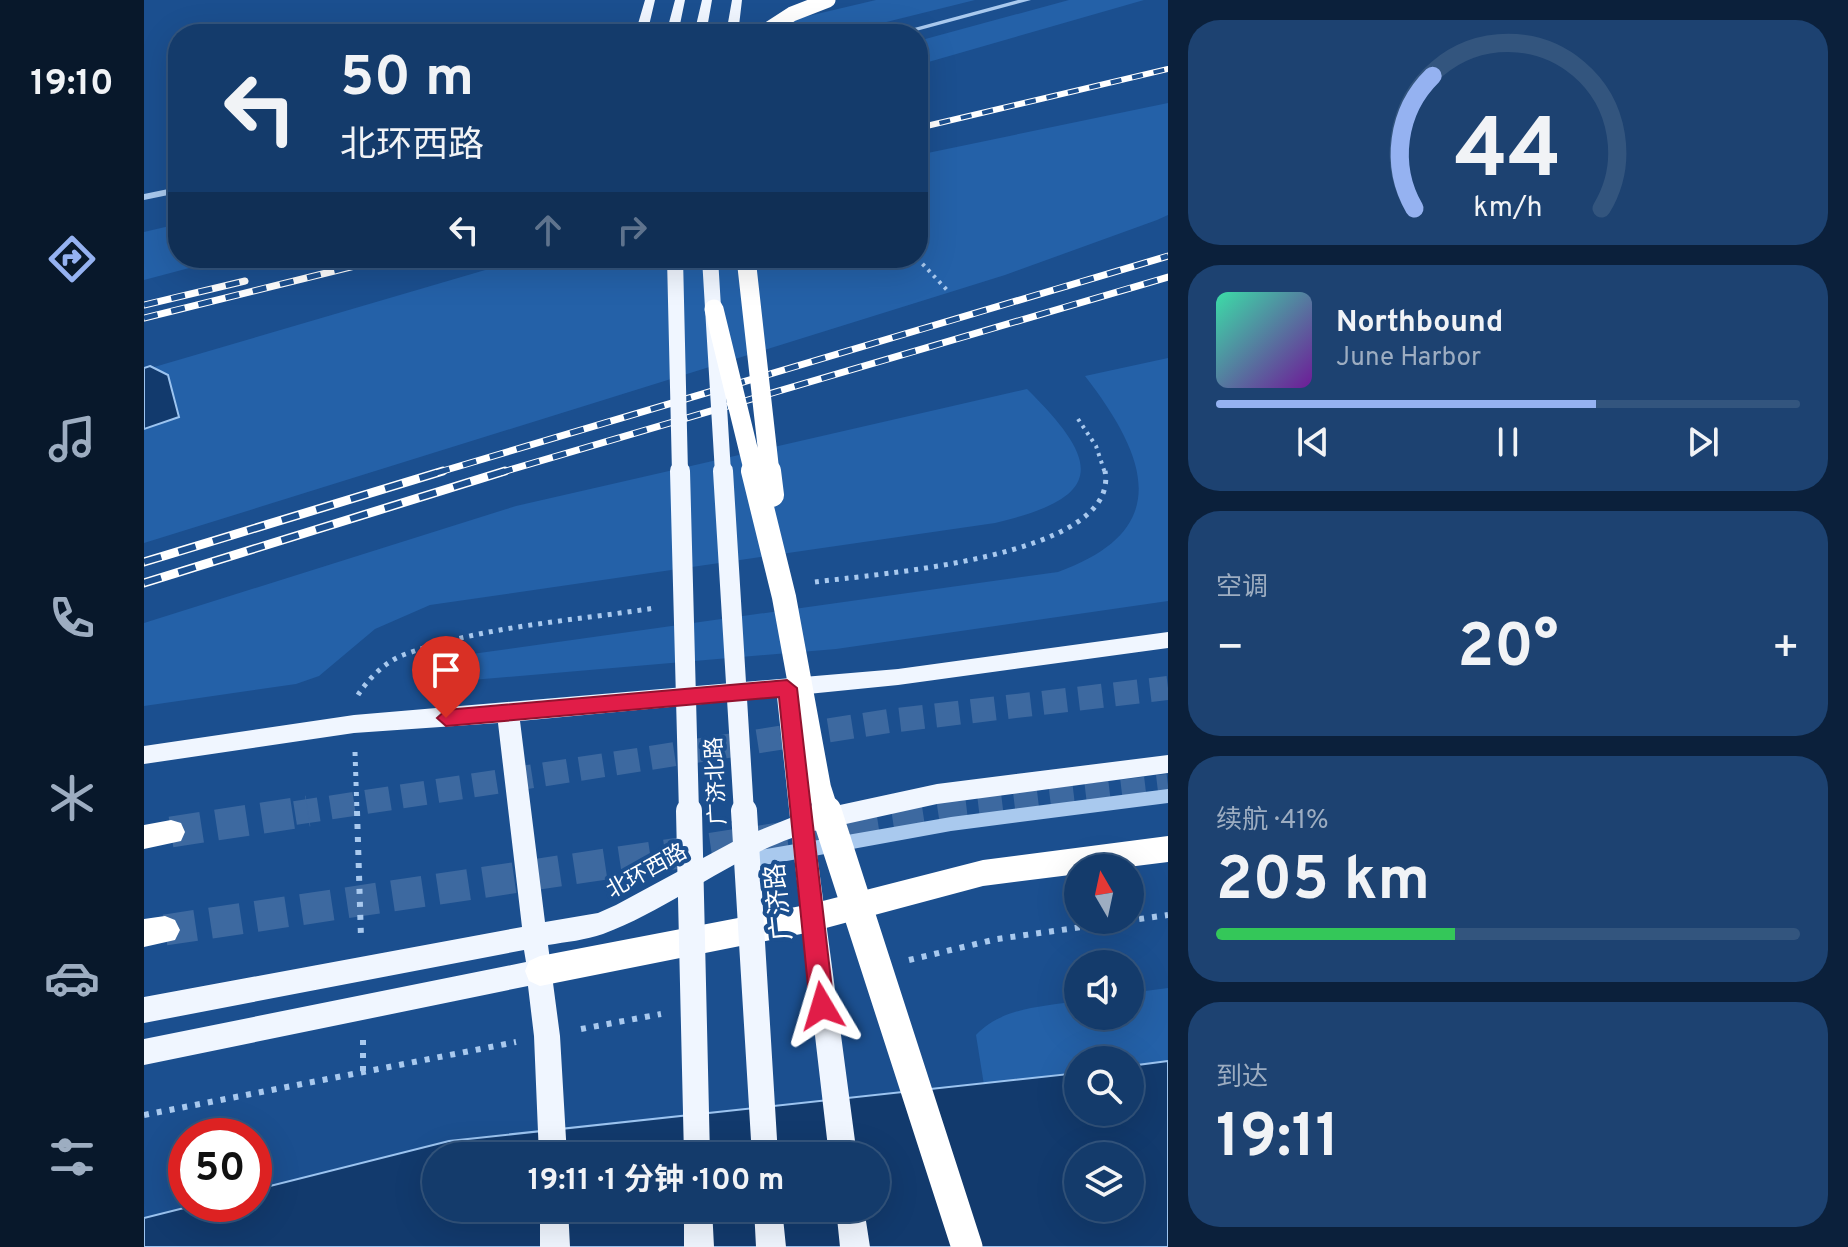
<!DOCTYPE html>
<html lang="zh">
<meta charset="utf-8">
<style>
:root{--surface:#143b6b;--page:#1d4271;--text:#f1f3f6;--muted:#9dadc1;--line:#33557e;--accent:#95b2f1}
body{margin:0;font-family:Overpass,"Noto Sans SC",sans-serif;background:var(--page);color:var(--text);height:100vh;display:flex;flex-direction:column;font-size:30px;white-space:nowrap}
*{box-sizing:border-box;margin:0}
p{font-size:26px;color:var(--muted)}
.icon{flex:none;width:44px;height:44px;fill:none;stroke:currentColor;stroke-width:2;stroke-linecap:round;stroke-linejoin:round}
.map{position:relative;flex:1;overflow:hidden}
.sheet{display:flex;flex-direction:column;gap:20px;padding:20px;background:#0b203b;width:680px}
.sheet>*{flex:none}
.banner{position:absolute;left:24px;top:24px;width:760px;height:244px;border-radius:32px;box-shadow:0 8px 32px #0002,0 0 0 2px var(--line);background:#143b6b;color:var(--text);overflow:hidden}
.needle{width:52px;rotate:351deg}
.fabs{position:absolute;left:920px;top:854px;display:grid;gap:16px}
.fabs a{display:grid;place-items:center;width:80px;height:80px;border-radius:50%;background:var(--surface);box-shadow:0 8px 32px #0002,0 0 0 2px var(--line);font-size:40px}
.speed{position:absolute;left:24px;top:1118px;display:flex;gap:16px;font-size:40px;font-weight:700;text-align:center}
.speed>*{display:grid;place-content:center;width:104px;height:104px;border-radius:50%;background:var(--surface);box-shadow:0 8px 32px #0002,0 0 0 2px var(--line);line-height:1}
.speed .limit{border:12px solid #d22;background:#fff;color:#111}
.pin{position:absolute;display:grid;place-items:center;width:68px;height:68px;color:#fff;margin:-82px -34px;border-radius:50% 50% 50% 0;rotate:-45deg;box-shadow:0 0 8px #0007}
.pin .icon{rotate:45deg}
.me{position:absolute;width:88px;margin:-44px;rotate:353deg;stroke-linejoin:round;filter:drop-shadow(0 0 6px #0008)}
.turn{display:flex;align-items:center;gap:28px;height:168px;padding:0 40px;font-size:36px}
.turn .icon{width:104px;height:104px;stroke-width:2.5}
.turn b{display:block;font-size:56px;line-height:68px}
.lanes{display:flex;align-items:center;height:76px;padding:0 40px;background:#0003;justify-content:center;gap:40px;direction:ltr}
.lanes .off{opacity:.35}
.big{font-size:60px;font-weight:700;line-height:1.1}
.sheet .tile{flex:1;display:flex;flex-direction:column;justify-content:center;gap:12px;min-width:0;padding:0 28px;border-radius:32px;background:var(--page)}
.sheet .dial{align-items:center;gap:0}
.dial svg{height:208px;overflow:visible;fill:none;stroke:var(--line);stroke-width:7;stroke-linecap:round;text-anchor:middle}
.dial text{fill:var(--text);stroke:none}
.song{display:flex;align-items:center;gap:24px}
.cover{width:96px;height:96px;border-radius:12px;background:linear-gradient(135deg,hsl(160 70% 55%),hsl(280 70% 35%))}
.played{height:8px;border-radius:4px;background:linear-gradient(90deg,var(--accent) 65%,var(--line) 65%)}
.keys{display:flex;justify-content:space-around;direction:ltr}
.heat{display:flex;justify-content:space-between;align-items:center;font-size:44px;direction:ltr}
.charge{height:12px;border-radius:6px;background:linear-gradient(90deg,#34c759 41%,var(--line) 0)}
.trip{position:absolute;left:278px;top:1142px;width:468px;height:80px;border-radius:40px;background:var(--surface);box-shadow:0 8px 32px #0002,0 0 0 2px var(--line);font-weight:700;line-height:80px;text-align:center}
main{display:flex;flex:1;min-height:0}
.dock{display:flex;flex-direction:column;width:144px;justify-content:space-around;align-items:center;background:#08182b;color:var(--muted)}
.dock .icon{width:56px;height:56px}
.dock .on{color:var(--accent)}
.dock b{font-size:36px;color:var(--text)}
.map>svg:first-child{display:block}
.green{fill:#2461a8}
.water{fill:#123a6d;stroke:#9cc4f0;stroke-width:2;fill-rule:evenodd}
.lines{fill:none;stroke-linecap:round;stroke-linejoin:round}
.highway-tunnel-far1{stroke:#3d69a0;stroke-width:24;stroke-dasharray:24 12;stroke-linecap:butt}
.highway-tunnel{stroke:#3d69a0;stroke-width:31;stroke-dasharray:31 15;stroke-linecap:butt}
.path-far2{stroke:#a9c9ee;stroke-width:4;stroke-dasharray:3 5;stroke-linecap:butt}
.path-far1{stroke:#a9c9ee;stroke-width:5;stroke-dasharray:4 6;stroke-linecap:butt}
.path{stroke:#a9c9ee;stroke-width:6;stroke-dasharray:5 8;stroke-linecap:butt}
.minor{fill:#a9c9ee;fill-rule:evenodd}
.major{fill:#f0f6ff;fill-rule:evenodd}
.highway{fill:#fff;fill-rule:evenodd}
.rail-far2-casing{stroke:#fff;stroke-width:6}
.rail-far1-casing{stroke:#fff;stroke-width:7}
.rail-casing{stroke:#fff;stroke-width:9}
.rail-far2{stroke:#1b4f8f;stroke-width:4;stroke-dasharray:11;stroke-linecap:butt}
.rail-far1{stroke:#1b4f8f;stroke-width:5;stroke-dasharray:14;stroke-linecap:butt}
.rail{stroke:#1b4f8f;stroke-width:6;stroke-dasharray:18;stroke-linecap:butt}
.major-bridge-far2{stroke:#f0f6ff;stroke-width:16}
.major-bridge-far1{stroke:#f0f6ff;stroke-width:20}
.major-bridge{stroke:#f0f6ff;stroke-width:26}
.highway-bridge-far3{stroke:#fff;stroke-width:15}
.highway-bridge-far2{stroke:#fff;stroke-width:19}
.highway-bridge-far1{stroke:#fff;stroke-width:24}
.highway-bridge{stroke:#fff;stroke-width:31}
.route{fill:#e11d48;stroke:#92132f;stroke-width:2}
.labels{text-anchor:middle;stroke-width:8;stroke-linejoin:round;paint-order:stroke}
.street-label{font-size:22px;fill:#fff;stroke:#1b4f8f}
.near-street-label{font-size:26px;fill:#fff;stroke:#1b4f8f}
</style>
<main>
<nav class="dock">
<b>19:10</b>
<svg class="icon on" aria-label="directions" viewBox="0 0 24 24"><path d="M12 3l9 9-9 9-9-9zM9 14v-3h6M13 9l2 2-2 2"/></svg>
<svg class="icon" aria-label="music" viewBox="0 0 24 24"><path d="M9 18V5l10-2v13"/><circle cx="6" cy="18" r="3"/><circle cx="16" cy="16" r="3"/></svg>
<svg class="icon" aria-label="phone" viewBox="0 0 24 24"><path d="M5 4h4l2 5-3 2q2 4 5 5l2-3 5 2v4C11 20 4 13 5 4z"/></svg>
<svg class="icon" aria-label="climate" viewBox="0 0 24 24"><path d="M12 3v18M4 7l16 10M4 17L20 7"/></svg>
<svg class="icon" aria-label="car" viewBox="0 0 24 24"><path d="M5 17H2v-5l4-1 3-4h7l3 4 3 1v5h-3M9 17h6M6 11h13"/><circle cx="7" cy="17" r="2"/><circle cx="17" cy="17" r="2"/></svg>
<svg class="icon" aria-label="filters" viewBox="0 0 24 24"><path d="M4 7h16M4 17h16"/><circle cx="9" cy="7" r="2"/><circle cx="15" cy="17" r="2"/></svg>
</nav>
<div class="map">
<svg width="1024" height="1247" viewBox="0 0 1024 1247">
<rect width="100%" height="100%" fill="#1b4f8f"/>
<path class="green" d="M 732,0 L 831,0 L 694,34 L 634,34 L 626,25 Z
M 925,0 L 1000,0 L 774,65 L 774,41 Z
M 1024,103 L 1024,215 L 1013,220 L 861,275 L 0,543 L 0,370 L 382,258 L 774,258 L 774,155 Z
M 34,224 L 34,258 L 83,258 L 0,280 L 0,232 Z
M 1024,358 L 1024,601 L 692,649 L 292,683 L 281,678 L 280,670 L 299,658 L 914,572 C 1024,532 1010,465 941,376 Z
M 883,389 C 958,463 961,497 851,523 L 286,605 L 231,629 L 175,676 L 152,684 L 0,706 L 0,623 L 372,506 Z
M 1024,988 L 1024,1061 L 986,1066 L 986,1060 L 934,1060 L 934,1073 L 840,1085 L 832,1035 C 859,1007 897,1007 934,1001 L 934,1016 L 986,1016 L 986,993 Z"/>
<path class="water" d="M 6,366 L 24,375 L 35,417 L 0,429 L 0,368 Z
M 1024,1061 L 1024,1247 L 0,1247 L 0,1218 L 56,1204 L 110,1204 L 110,1190 L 305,1141 L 934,1073 L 934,1112 L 986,1112 L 986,1066 ZM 292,1156 L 732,1156 L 732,1208 L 292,1208 ZM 934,1156 L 986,1156 L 986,1208 L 934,1208 Z"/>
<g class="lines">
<path class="highway-tunnel-far1" d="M 151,813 L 745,721 L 1024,688
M 799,813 L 1024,786"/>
<path class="highway-tunnel" d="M 27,832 L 164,811
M 21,930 L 816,811"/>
<path class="path-far2" d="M 773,258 L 803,290
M 934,419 L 952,446 L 961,473"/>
<path class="path-far1" d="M 671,582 C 729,574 977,558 961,471
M 214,695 C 224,679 241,662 259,655 C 338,626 428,621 511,608
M 211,752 L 213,813"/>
<path class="path" d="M 213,811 L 217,938
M 765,960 L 853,939 L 1024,915
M 437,1029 L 517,1014
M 219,1040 L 219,1073
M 0,1115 L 372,1042"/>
<path class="minor" d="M 874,0 L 887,0 L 761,34 L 748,34 Z
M 34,187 L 34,193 L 0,200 L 0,194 Z
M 1024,789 L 1024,803 L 807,831 L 599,869 L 593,866 L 591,861 L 593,856 L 599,853 L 807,817 Z"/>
<path class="major" d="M 501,0 L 511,0 L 503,34 L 491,34 Z
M 531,0 L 541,0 L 534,34 L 522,34 Z
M 558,0 L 568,0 L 562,34 L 550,34 Z
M 588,0 L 598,0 L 594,34 L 582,34 Z
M 1024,632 L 1024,648 L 754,685 L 654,695 L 668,811 L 793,784 L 1024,755 L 1024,773 L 793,804 L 670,831 L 713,1156 L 685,1156 L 648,838 C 581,862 526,909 459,934 C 442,940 422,942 404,945 L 416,1036 L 423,1156 L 395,1156 L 390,1036 L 384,986 L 0,1065 L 0,1039 L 382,962 L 380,950 L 0,1023 L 0,997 L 378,927 L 354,723 L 210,733 L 0,764 L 0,746 L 210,715 L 754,669 ZM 633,697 L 646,818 L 596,838 L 472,905 L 454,913 L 401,922 L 376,721 Z
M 396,1208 L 424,1208 L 426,1247 L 396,1247 Z
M 540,1208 L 568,1208 L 570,1247 L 540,1247 Z
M 610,1208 L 638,1208 L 642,1247 L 612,1247 Z
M 692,1208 L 720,1208 L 726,1247 L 696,1247 Z"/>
<path class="highway" d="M 27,820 L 37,823 L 41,832 L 37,841 L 0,849 L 0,825 Z
M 1024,836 L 1024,862 L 976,868 L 934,868 L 934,874 L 839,886 L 667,932 L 396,986 L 385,981 L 381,971 L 385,961 L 396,956 L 667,904 L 839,860 Z
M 21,916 L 31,920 L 36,930 L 31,940 L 0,947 L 0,919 Z"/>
<g class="rail-far2-casing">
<path id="rail-far2" d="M 774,128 L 1024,69"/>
</g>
<g class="rail-far1-casing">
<path id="rail-far1" d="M 0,305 L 101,281
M 0,318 L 243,258
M 292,473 L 1024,256
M 355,473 L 1024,277"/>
</g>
<g class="rail-casing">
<path id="rail" d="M 0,562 L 299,471
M 0,583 L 361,471"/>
</g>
<use href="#rail-far2" class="rail-far2"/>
<use href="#rail-far1" class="rail-far1"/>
<use href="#rail" class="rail"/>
<path class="major-bridge-far2" d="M 531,258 L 536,473
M 566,258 L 579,473"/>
<path class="major-bridge-far1" d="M 536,471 L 545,813
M 579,471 L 600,813"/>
<path class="major-bridge" d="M 545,811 L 553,1156
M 600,811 L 621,1156"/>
<path class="highway-bridge-far3" d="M 617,34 L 648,14 L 684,0"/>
<path class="highway-bridge-far2" d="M 602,258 L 626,473
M 570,309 L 610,473"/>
<path class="highway-bridge-far1" d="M 609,471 L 640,597 L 675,788 L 683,813
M 625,471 L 628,495"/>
<path class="highway-bridge" d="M 682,811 L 823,1247"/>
</g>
<path class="route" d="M 643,680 L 653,688 L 690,1006 L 686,1014 L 678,1017 L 670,1014 L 666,1006 L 635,697 L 302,726 L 293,718 L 302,710 Z"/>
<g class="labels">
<g class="street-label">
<text transform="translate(571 781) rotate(-93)" y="8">广济北路</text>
<text transform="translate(502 870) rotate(-29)" y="8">北环西路</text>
</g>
<g class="near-street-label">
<text transform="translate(634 902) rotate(-96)" y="9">广济路</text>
</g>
</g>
</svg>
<div class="fabs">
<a><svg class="needle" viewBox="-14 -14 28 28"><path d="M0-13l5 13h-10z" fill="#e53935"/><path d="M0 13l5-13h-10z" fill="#9dadc1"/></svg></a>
<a><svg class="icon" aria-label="sound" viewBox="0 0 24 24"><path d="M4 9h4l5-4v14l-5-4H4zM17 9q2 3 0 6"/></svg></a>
<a><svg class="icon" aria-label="search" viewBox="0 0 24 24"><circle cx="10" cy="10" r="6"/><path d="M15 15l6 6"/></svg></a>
<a><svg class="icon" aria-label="layers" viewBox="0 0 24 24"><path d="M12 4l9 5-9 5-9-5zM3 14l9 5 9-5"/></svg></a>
</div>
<div class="speed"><div class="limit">50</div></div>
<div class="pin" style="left:302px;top:718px;background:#d93025"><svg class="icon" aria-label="arrive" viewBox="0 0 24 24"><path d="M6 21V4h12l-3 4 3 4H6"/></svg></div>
<svg class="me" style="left:678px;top:1006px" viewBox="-20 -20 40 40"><path d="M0-17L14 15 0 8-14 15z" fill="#e11d48" stroke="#fff" stroke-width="4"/></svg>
<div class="trip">19:11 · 1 分钟 · 100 m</div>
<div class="banner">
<div class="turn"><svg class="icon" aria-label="left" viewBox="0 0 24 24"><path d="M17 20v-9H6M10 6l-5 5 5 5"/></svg><div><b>50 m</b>北环西路</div></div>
<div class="lanes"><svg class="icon" aria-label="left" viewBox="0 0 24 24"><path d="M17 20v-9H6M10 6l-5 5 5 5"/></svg><svg class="icon off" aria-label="ahead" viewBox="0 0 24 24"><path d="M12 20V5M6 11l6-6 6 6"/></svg><svg class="icon off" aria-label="right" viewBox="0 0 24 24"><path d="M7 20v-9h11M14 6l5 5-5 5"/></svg></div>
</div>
</div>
<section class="sheet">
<div class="tile dial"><svg viewBox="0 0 100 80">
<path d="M14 69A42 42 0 1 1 86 69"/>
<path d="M14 69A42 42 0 0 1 21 18" stroke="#95b2f1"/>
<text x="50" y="56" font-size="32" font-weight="700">44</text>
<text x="50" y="72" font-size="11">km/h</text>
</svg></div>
<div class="tile">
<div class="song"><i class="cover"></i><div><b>Northbound</b><p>June Harbor</p></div></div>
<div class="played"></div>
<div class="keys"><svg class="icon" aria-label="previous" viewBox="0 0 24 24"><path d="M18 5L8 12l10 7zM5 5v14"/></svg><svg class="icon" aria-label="pause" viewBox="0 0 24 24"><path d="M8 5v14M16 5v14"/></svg><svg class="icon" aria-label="next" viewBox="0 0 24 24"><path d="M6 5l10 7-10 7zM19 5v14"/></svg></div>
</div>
<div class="tile"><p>空调</p>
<div class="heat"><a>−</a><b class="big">20°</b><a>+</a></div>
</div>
<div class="tile"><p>续航 · 41%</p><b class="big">205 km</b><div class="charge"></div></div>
<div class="tile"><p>到达</p><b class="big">19:11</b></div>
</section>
</main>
